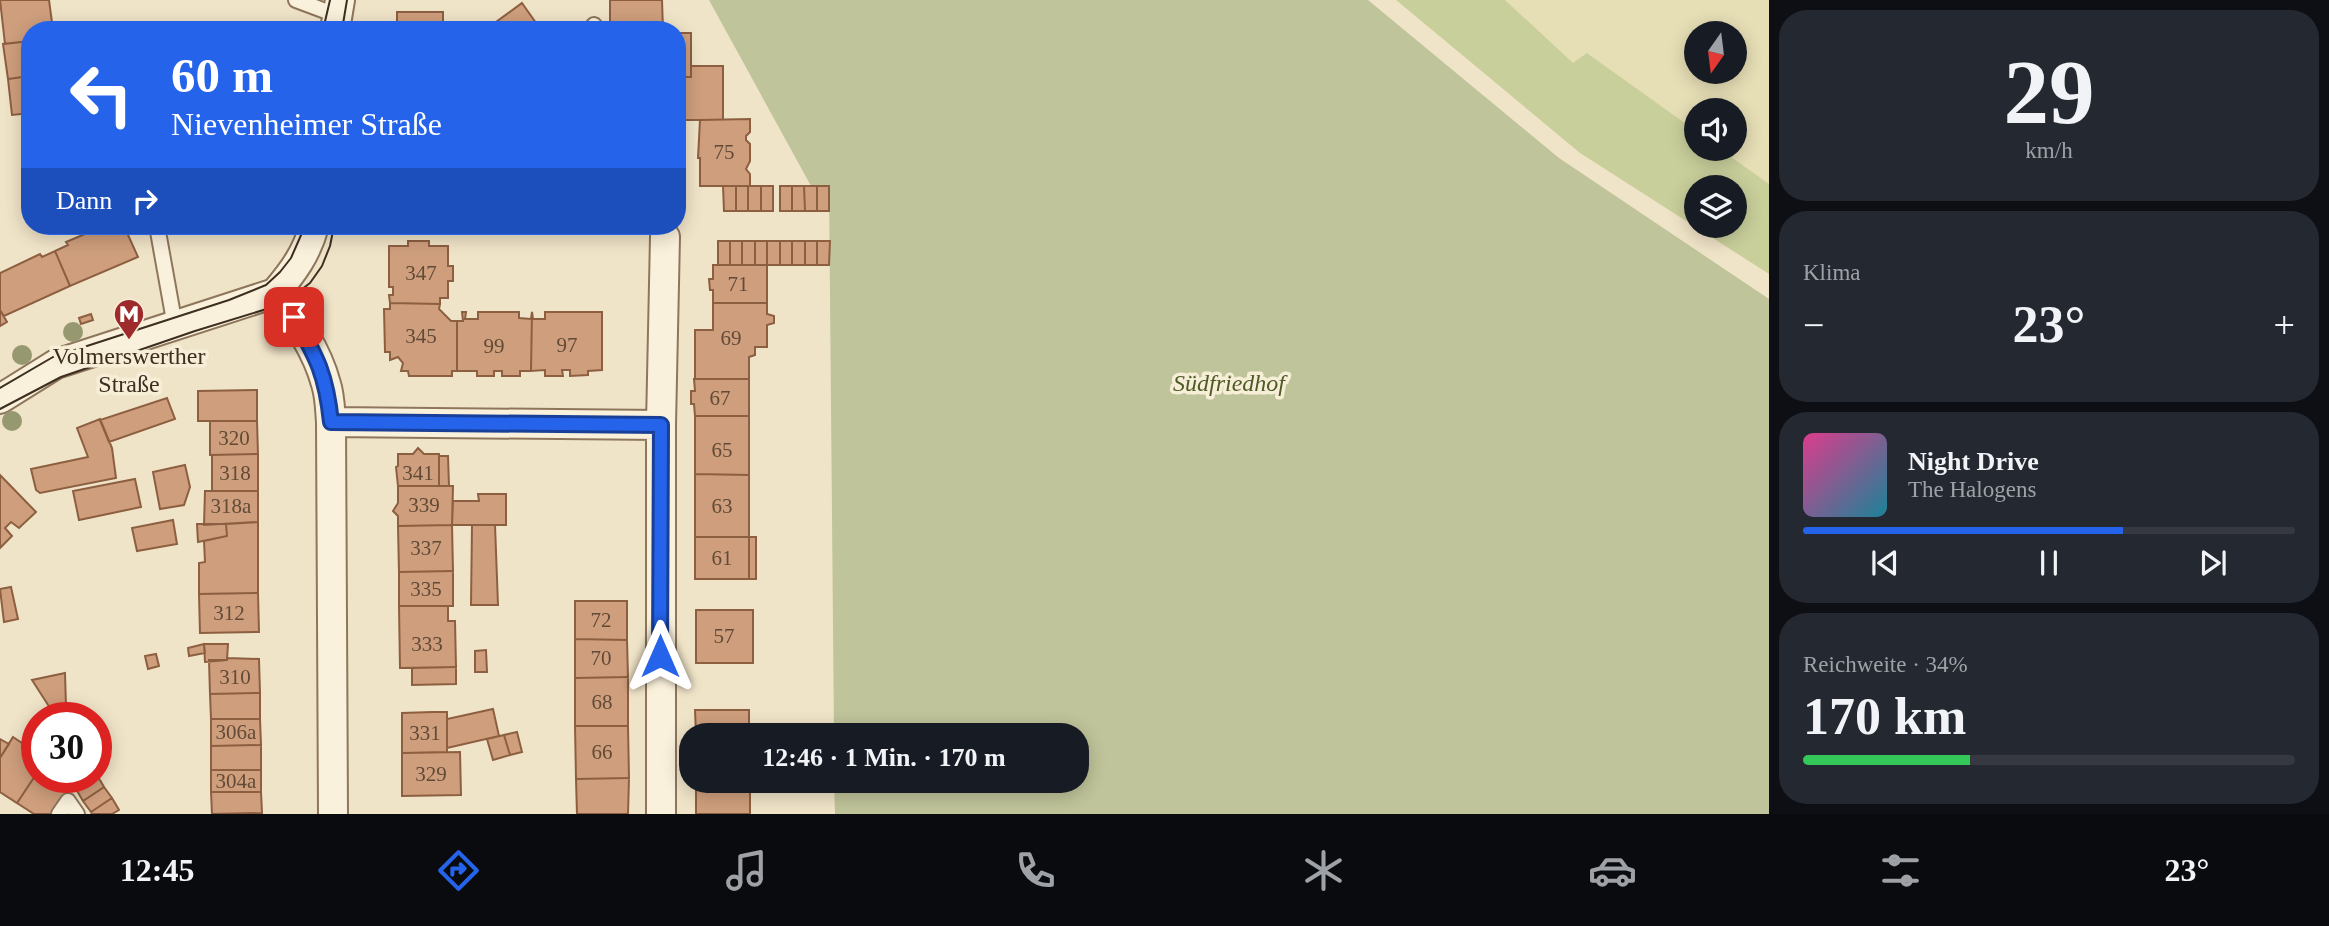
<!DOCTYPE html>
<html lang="de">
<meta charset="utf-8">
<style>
:root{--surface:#171b24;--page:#242831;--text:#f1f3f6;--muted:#9ea1a6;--line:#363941;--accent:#2563eb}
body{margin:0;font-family:"Times New Roman",serif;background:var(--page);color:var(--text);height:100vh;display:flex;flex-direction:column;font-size:26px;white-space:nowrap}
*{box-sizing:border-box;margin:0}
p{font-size:23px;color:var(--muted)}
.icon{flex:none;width:38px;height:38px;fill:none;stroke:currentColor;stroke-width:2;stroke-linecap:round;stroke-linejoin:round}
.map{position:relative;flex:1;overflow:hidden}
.panel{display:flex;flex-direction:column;gap:10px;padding:10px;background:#0d0f14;width:560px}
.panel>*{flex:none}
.guide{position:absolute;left:21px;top:21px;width:665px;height:214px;border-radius:28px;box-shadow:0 4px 18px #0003;background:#2563eb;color:#fff;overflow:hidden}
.needle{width:46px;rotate:194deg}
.fabs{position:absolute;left:1684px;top:21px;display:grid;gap:14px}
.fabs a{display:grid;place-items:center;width:63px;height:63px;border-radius:50%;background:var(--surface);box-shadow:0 4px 18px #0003;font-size:35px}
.speed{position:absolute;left:21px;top:702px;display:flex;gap:14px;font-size:35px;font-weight:700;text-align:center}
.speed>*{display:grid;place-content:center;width:91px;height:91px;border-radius:50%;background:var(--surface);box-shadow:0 4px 18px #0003;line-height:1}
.speed .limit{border:10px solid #d22;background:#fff;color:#111}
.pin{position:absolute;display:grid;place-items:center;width:60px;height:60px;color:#fff;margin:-30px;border-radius:14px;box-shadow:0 4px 10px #0006}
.me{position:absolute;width:77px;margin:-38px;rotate:0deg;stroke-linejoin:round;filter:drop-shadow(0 0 5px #0008)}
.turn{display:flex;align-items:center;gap:24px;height:147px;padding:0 35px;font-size:32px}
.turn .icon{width:91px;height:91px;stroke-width:2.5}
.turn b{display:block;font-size:49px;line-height:60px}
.then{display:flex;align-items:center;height:66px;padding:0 35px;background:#0003;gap:14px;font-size:26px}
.big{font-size:52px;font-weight:700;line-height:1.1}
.panel .widget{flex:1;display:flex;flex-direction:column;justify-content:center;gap:10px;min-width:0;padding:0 24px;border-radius:28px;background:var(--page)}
.panel .dial{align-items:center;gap:0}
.dial b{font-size:91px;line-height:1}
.song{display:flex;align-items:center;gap:21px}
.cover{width:84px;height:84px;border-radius:10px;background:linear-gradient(135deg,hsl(330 70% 55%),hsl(190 70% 35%))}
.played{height:7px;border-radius:4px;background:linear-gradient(90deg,var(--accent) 65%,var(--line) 65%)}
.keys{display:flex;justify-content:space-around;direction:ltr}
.heat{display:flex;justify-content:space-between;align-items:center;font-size:38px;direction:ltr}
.charge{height:10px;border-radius:5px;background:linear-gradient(90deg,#34c759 34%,var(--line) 0)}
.trip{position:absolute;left:679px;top:723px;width:410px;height:70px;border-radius:28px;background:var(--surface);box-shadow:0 4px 18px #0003;font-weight:700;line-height:70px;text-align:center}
.menu{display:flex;height:112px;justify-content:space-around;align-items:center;background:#090b0e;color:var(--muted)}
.menu .icon{width:49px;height:49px}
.menu .active{color:var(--accent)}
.menu b{font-size:32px;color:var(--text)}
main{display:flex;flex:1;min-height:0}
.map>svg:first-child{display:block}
.farmland{fill:#e6deb5;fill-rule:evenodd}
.green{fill:#c9cf9b;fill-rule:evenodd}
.cemetery{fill:#bfc49a}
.building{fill:#cf9f7d;stroke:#8d5f41;stroke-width:2}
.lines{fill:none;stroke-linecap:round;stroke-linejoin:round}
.lane-casing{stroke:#8d765c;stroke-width:18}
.street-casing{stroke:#8d765c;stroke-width:32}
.lane{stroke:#faf1dc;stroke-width:14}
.street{stroke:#faf1dc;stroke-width:28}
.tram{stroke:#3d2e20;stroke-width:2}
.tree{fill:#96986f}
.route-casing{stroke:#184099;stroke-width:18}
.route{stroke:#2563eb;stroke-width:12}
.labels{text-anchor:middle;stroke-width:7;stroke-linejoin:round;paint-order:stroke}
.number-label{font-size:21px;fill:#624a37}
.poi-label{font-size:24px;fill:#3d2e20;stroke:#f7eed8}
.park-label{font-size:24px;font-style:italic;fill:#4d5a26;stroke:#f7eed8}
</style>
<main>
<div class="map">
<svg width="1769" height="814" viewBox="0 0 1769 814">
<rect width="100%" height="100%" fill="#f0e4c8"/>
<path class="farmland" d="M 1505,0 L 1769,0 L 1769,184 L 1720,149 L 1734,149 L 1734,110 L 1696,110 L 1696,131 L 1587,53 L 1573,64 ZM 1696,33 L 1734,33 L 1734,72 L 1696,72 Z"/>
<path class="green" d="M 1396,0 L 1505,0 L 1573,63 L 1587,53 L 1696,131 L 1696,149 L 1720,149 L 1769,184 L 1769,274 L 1580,153 ZM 1696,187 L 1734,187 L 1734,226 L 1696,226 Z"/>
<path class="cemetery" d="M 709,0 L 1368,0 L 1559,158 L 1769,299 L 1769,814 L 835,814 L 834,781 L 1076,780 L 1076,735 L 834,735 L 829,186 L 811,186 Z"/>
<path class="building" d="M 0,0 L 49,0 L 53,30 L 30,30 L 30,41 L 5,44 Z
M 610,0 L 662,0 L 663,30 L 610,30 Z
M 522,3 L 541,30 L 502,30 L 496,22 Z
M 397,12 L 443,12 L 443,30 L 397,30 Z
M 677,33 L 691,33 L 691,77 L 677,77 Z
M 30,41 L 30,76 L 8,79 L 3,44 Z
M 691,66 L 723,66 L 723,120 L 677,120 L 677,77 L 691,77 Z
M 30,76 L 30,113 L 12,115 L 8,79 Z
M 750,119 L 750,132 L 746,136 L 746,140 L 750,144 L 750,161 L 746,169 L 750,174 L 750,186 L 700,186 L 700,158 L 698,158 L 700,120 Z
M 723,186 L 736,186 L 736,211 L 724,211 Z
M 736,186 L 748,186 L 748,211 L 736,211 Z
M 748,186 L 761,186 L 761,211 L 748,211 Z
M 761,186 L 773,186 L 773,211 L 761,211 Z
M 780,186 L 792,186 L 792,211 L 780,211 Z
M 792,186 L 804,186 L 805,211 L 792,211 Z
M 804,186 L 817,186 L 817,211 L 805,211 Z
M 817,186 L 829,186 L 829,211 L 817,211 Z
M 104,226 L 124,226 L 138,257 L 70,286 L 55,251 L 68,245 L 66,242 Z
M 408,241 L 429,241 L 429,246 L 448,246 L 448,266 L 453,266 L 453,281 L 448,281 L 448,298 L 440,298 L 440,304 L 390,303 L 389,295 L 393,295 L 393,287 L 389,287 L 389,246 L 408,246 Z
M 718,241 L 730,241 L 730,265 L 718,265 Z
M 730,241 L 742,241 L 742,265 L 730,265 Z
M 742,241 L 755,241 L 755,265 L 742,265 Z
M 755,241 L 767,241 L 767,265 L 755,265 Z
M 767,241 L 780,241 L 780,265 L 767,265 Z
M 780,241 L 792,241 L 792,265 L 780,265 Z
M 792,241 L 805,241 L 805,265 L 792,265 Z
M 805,241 L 817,241 L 817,265 L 805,265 Z
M 817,241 L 830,241 L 829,265 L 817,265 Z
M 55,251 L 70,286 L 4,316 L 0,310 L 0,273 L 40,254 L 42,257 Z
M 713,265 L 767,265 L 767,303 L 713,303 L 713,290 L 710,290 L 709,279 L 713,279 Z
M 390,303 L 440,304 L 439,309 L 451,321 L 457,321 L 457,371 L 452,371 L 452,376 L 409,376 L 408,371 L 401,371 L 403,363 L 398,357 L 390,360 L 390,352 L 385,352 L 384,309 L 390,309 Z
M 713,303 L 767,303 L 767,314 L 774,316 L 774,323 L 767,325 L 767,347 L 755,347 L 755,355 L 749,357 L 749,379 L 695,379 L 695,330 L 713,330 Z
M 0,310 L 7,322 L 0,326 Z
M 462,312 L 466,312 L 465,319 L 478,319 L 478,312 L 519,312 L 519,318 L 531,319 L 532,312 L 531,371 L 520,371 L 520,376 L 502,376 L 502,371 L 494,371 L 494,376 L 477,376 L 477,371 L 457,371 L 457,321 L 463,321 Z
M 532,312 L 533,319 L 545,319 L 545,312 L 602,312 L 602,370 L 588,371 L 588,375 L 570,376 L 570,370 L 562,370 L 563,376 L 545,376 L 545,370 L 531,371 Z
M 91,314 L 93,320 L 81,324 L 79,318 Z
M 694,379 L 749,379 L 749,416 L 695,416 L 694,404 L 691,404 L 691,391 L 695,391 Z
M 257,390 L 257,421 L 198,421 L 198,391 Z
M 167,398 L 175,419 L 109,442 L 100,420 Z
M 695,416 L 749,416 L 749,475 L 695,474 Z
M 100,419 L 112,448 L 116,478 L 40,493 L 36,490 L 31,469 L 88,457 L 77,428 Z
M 210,421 L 257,421 L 258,454 L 210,455 Z
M 418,448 L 424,454 L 439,454 L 439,486 L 398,486 L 396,467 L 398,466 L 398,454 L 413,454 Z
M 258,454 L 258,491 L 212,491 L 212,455 Z
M 439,456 L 448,456 L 449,486 L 439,486 Z
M 185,465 L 190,487 L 184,505 L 160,509 L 153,472 Z
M 695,474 L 749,475 L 749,537 L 695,537 Z
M 0,475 L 36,512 L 19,528 L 11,522 L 5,528 L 12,536 L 0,548 Z
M 135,479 L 141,507 L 79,520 L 73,491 Z
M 398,486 L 453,486 L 452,525 L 398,526 L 398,516 L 393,511 L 398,503 Z
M 205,491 L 258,491 L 258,522 L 204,525 Z
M 478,494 L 506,494 L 506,525 L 452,525 L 453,501 L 479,501 Z
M 173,520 L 177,544 L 137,551 L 132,528 Z
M 258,522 L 258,593 L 199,594 L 199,563 L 205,562 L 204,541 L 227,536 L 226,524 Z
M 197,524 L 226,524 L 227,536 L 198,542 Z
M 452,525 L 453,571 L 399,572 L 398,526 Z
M 472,525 L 495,525 L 498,605 L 471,605 Z
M 695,537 L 749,537 L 749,579 L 695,579 Z
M 749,537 L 756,537 L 756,579 L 749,579 Z
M 453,571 L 453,606 L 399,606 L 399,572 Z
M 11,587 L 18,619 L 4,622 L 0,589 Z
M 258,593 L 259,632 L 200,633 L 199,594 Z
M 575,601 L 627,601 L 627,640 L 575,639 Z
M 399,606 L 448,606 L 448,621 L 455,621 L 456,667 L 400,668 Z
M 696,610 L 753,610 L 753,663 L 696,663 Z
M 575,639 L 627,640 L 628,677 L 575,678 Z
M 204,644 L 205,653 L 189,656 L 188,648 Z
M 204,644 L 228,644 L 227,660 L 205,662 Z
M 486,650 L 487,672 L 475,672 L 475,651 Z
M 156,654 L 159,666 L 148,669 L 145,656 Z
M 227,658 L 259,659 L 260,693 L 210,694 L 209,660 L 227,660 Z
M 456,667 L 456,684 L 412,685 L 412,668 Z
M 65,673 L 66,707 L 50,708 L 32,680 Z
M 628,677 L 628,726 L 575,726 L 575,678 Z
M 260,693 L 260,719 L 211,719 L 210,694 Z
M 493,709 L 499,736 L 447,748 L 447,719 Z
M 68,710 L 79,710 L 79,715 L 68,715 Z
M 695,710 L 749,710 L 749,735 L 696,735 Z
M 432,712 L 447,712 L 447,752 L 402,753 L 402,713 Z
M 211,719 L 260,719 L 261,745 L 211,746 Z
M 575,726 L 628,726 L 629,778 L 576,779 Z
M 517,732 L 522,752 L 510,755 L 504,735 Z
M 504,735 L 510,755 L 493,760 L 487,739 Z
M 13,737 L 37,753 L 37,773 L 17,803 L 0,792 L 0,758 Z
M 0,739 L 9,744 L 0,758 Z
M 261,745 L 261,770 L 211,770 L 211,746 Z
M 460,752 L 461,795 L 402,796 L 402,753 Z
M 211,770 L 261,770 L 261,792 L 211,792 Z
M 37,773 L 37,777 L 77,777 L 53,814 L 34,814 L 17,803 Z
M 97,775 L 104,787 L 83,801 L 76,789 Z
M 629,778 L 628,814 L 577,814 L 576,779 Z
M 696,780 L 750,780 L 750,814 L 696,814 Z
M 104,787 L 112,798 L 91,812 L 83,801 Z
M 211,792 L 261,792 L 262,813 L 212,814 Z
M 112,798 L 119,810 L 112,814 L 92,814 L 91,812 Z"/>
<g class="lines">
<g class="lane-casing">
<path id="lane" d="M 296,0 L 336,15
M 593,30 L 594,25
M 157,226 L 175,326
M 59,814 L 68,801 L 77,814"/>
</g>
<g class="street-casing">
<path id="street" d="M 335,30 L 340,0
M 275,293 C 296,320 317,350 326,384 C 330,396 330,410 331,422 L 333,814
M 275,293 C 293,272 307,253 314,226
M 0,399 L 56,364 L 275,293
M 331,422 L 661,425 L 665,237
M 661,425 L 661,814"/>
</g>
<use href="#lane" class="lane"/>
<use href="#street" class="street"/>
<path class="tram" d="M 323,30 L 330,0
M 342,30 L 347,0
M 0,388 L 53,357 L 229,300 L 266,285 L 280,272 L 291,258 L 305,226
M 0,409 L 61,377 L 195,331 L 283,304 L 310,283 L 322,266 L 330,246 L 334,226"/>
</g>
<g class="tree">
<circle cx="73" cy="332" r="10"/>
<circle cx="22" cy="355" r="10"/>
<circle cx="12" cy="421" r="10"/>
</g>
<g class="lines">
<g class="route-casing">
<path id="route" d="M 294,317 C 317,358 326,374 331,422 L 661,425 L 660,656"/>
</g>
<use href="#route" class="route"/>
</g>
<defs>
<g id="metro-pin" transform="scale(1.575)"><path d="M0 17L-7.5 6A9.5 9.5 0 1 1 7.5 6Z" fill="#9e2a2b" stroke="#f7eed8"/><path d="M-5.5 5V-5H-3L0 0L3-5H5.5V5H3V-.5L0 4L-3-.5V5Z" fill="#fff"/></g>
</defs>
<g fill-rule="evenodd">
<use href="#metro-pin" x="129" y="314"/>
</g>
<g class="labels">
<g class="number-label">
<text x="724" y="159">75</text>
<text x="421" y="280">347</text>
<text x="738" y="291">71</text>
<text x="421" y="343">345</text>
<text x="731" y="345">69</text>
<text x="567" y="352">97</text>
<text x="494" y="353">99</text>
<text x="720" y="405">67</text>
<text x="234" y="445">320</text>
<text x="722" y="457">65</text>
<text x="235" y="480">318</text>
<text x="418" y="480">341</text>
<text x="424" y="512">339</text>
<text x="231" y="513">318a</text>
<text x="722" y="513">63</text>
<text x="426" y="555">337</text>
<text x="722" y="565">61</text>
<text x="426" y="596">335</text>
<text x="229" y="620">312</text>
<text x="601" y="627">72</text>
<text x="724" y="643">57</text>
<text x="427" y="651">333</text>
<text x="601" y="665">70</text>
<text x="235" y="684">310</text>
<text x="602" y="709">68</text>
<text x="236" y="739">306a</text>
<text x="425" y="740">331</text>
<text x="602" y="759">66</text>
<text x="431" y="781">329</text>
<text x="236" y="788">304a</text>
</g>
<g class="poi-label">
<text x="129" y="364">Volmerswerther<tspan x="129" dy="28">Straße</tspan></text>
</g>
<g class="park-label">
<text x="1229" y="391">Südfriedhof</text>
</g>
</g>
</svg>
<div class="fabs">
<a><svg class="needle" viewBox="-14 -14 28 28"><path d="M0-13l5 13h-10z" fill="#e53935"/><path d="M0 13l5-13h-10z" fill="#9ea1a6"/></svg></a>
<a><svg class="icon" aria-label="sound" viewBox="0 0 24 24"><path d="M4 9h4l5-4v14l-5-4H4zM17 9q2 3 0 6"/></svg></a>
<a><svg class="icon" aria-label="layers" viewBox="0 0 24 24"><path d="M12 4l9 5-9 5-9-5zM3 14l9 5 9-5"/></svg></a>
</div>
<div class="speed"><div class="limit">30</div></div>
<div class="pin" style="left:294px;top:317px;background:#d93025"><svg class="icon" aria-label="arrive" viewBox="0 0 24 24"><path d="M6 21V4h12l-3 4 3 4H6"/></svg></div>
<svg class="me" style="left:660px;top:656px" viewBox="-20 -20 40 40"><path d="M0-17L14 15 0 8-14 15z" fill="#2563eb" stroke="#fff" stroke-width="4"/></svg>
<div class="trip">12:46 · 1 Min. · 170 m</div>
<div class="guide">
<div class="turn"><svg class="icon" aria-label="left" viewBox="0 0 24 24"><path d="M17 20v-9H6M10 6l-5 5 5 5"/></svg><div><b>60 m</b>Nievenheimer Straße</div></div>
<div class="then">Dann<svg class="icon" aria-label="right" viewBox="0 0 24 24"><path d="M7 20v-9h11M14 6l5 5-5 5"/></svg></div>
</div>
</div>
<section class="panel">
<div class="widget dial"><b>29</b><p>km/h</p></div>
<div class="widget"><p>Klima</p>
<div class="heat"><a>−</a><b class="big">23°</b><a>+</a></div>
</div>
<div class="widget">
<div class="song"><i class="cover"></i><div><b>Night Drive</b><p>The Halogens</p></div></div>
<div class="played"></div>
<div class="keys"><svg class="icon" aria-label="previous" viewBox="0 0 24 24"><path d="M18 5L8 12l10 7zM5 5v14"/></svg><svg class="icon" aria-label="pause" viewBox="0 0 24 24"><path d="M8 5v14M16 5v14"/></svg><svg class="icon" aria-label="next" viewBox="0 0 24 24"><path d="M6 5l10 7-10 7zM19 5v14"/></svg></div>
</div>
<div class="widget"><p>Reichweite · 34%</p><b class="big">170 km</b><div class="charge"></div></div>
</section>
</main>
<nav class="menu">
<b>12:45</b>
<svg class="icon active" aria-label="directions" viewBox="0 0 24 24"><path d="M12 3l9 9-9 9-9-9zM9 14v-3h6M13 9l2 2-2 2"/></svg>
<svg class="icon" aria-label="music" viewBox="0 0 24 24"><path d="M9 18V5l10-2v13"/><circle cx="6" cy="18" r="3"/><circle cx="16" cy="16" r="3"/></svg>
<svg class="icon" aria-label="phone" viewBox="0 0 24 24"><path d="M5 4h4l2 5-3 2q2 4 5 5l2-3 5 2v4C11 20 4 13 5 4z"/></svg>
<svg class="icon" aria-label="climate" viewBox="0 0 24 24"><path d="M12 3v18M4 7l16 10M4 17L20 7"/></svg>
<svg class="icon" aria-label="car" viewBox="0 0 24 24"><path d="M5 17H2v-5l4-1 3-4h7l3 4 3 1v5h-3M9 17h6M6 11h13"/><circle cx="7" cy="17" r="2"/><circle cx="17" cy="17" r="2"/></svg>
<svg class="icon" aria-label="filters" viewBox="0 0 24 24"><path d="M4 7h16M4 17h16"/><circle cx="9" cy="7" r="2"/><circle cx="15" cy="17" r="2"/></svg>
<b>23°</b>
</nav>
